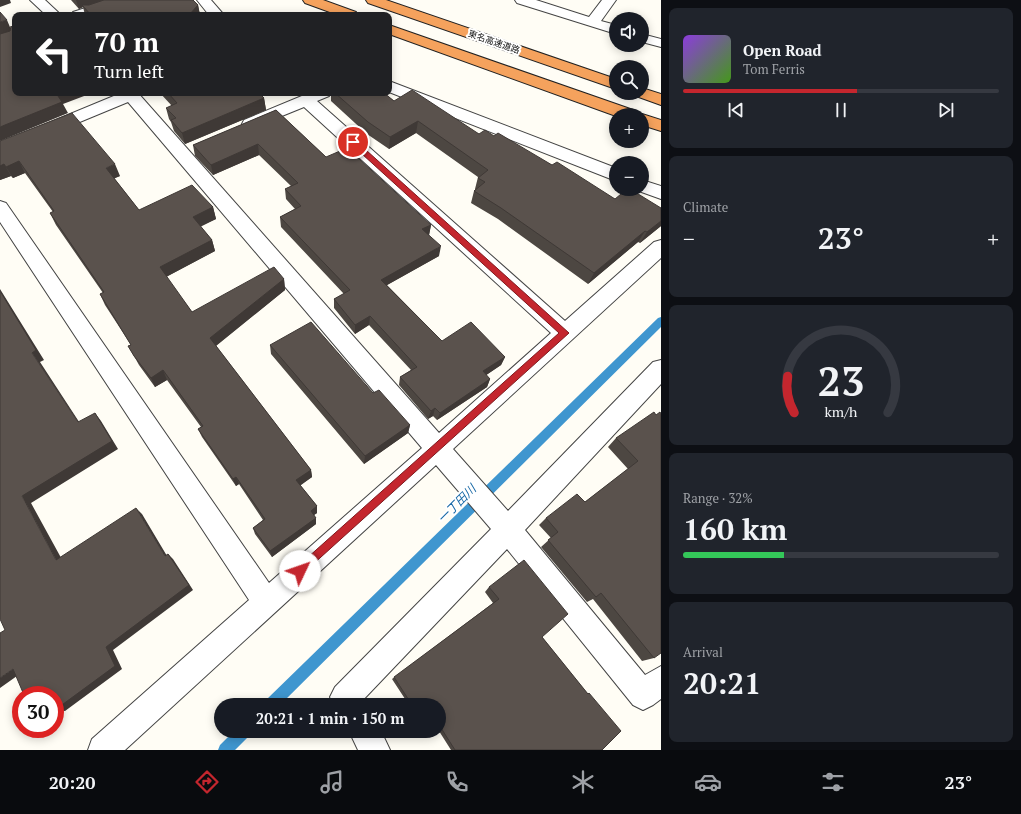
<!DOCTYPE html>
<meta charset="utf-8">
<style>
:root{--surface:#171b24;--page:#20242c;--text:#f1f3f6;--muted:#9ea1a6;--line:#363941;--accent:#c4262e}
body{margin:0;font-family:"PT Serif","Noto Sans JP",serif;background:var(--page);color:var(--text);height:100vh;display:flex;flex-direction:column;font-size:15px;white-space:nowrap}
*{box-sizing:border-box;margin:0}
p{font-size:13px;color:var(--muted)}
.icon{flex:none;width:22px;height:22px;fill:none;stroke:currentColor;stroke-width:2;stroke-linecap:round;stroke-linejoin:round}
.map{position:relative;flex:1;overflow:hidden}
.details{display:flex;flex-direction:column;gap:8px;padding:8px;background:#0d0f14;width:360px}
.details>*{flex:none}
.guide{position:absolute;left:12px;top:12px;width:380px;height:84px;border-radius:8px;box-shadow:0 2px 10px #0003;background:#202124;color:#fff;overflow:hidden}
.tools{position:absolute;left:609px;top:12px;display:grid;gap:8px}
.tools a{display:grid;place-items:center;width:40px;height:40px;border-radius:50%;background:var(--surface);box-shadow:0 2px 10px #0003;font-size:20px}
.speed{position:absolute;left:12px;top:686px;display:flex;gap:8px;font-size:20px;font-weight:700;text-align:center}
.speed>*{display:grid;place-content:center;width:52px;height:52px;border-radius:50%;background:var(--surface);box-shadow:0 2px 10px #0003;line-height:1}
.speed .limit{border:6px solid #d22;background:#fff;color:#111}
.pin{position:absolute;display:grid;place-items:center;width:34px;height:34px;color:#fff;margin:-17px;border:2px solid #fff;border-radius:50%;box-shadow:0 1px 4px #0007}
.me{position:absolute;width:44px;margin:-22px;rotate:48deg;stroke-linejoin:round;filter:drop-shadow(0 0 3px #0008)}
.turn{display:flex;align-items:center;gap:14px;height:84px;padding:0 16px;font-size:18px}
.turn .icon{width:52px;height:52px;stroke-width:2.5}
.turn b{display:block;font-size:28px;line-height:34px}
.big{font-size:30px;font-weight:700;line-height:1.1}
.details .card{flex:1;display:flex;flex-direction:column;justify-content:center;gap:6px;min-width:0;padding:0 14px;border-radius:8px;background:var(--page)}
.details .dial{align-items:center;gap:0}
.dial svg{height:104px;overflow:visible;fill:none;stroke:var(--line);stroke-width:7;stroke-linecap:round;text-anchor:middle}
.dial text{fill:var(--text);stroke:none}
.song{display:flex;align-items:center;gap:12px}
.cover{width:48px;height:48px;border-radius:6px;background:linear-gradient(135deg,hsl(270 70% 55%),hsl(100 70% 35%))}
.played{height:4px;border-radius:2px;background:linear-gradient(90deg,var(--accent) 55%,var(--line) 55%)}
.keys{display:flex;justify-content:space-around;direction:ltr}
.heat{display:flex;justify-content:space-between;align-items:center;font-size:22px;direction:ltr}
.charge{height:6px;border-radius:3px;background:linear-gradient(90deg,#34c759 32%,var(--line) 0)}
.trip{position:absolute;left:214px;top:698px;width:232px;height:40px;border-radius:20px;background:var(--surface);box-shadow:0 2px 10px #0003;font-weight:700;line-height:40px;text-align:center}
.dock{display:flex;height:64px;justify-content:space-around;align-items:center;background:#090b0e;color:var(--muted)}
.dock .icon{width:28px;height:28px}
.dock .current{color:var(--accent)}
.dock b{font-size:18px;color:var(--text)}
main{display:flex;flex:1;min-height:0}
.map>svg:first-child{display:block}
.lines{fill:none;stroke-linecap:round;stroke-linejoin:round}
.stream{fill:#3f96cf;fill-rule:evenodd}
.minor-casing{stroke:#444;stroke-width:2}
.highway-casing{stroke:#222;stroke-width:2}
.minor{fill:#fff;fill-rule:evenodd}
.highway{fill:#f5a25d;fill-rule:evenodd}
.wall{fill:#4d4742}
.shaded-wall{fill:#3f3936}
.building{fill:#5a524d;stroke:#3f3936}
.route{fill:#c4262e;stroke:#7f191e}
.labels{text-anchor:middle;stroke-width:4;stroke-linejoin:round;paint-order:stroke}
.far-street-label{font-size:9px;fill:#111;stroke:#fff}
.water-label{font-size:12px;font-style:italic;fill:#1768a6;stroke:#fff}
</style>
<main>
<div class="map">
<svg width="661" height="750" viewBox="0 0 661 750">
<rect width="100%" height="100%" fill="#fffdf5"/>
<g class="lines">
<path class="stream" d="M 661,317 L 661,327 L 280,705 L 264,705 L 266,700 L 658,318 Z
M 234,731 L 251,731 L 249,736 L 235,750 L 218,750 L 220,745 Z"/>
<g class="minor-casing">
<path id="minor" d="M 30,0 L 45,0 L 61,15 L 46,15 Z
M 110,0 L 131,0 L 129,3 L 92,15 L 71,15 L 73,12 Z
M 197,0 L 211,0 L 224,15 L 209,15 Z
M 515,0 L 536,0 L 589,17 L 602,0 L 616,0 L 601,21 L 616,25 L 616,34 L 517,3 Z
M 642,34 L 661,39 L 661,47 L 642,42 Z
M 389,81 L 616,168 L 616,181 L 389,92 Z
M 121,93 L 138,93 L 439,433 L 551,333 L 304,107 L 250,129 L 244,128 L 242,124 L 244,120 L 309,93 L 331,93 L 329,96 L 317,101 L 565,321 L 654,242 L 661,240 L 661,258 L 453,449 L 508,511 L 653,362 L 661,360 L 661,384 L 525,530 L 645,675 L 661,666 L 661,699 L 653,705 L 643,710 L 633,705 L 507,549 L 362,701 L 364,705 L 334,705 L 330,697 L 335,687 L 491,529 L 436,465 L 125,750 L 88,750 L 92,739 L 249,600 L 0,222 L 0,201 L 6,203 L 269,583 L 422,448 L 128,102 L 0,155 L 0,143 Z
M 642,180 L 661,186 L 661,199 L 636,190 L 635,189 L 642,189 Z
M 349,731 L 381,731 L 390,750 L 358,750 Z"/>
</g>
<g class="highway-casing">
<path id="highway" d="M 303,0 L 323,0 L 356,12 L 358,15 L 338,15 L 305,3 Z
M 366,0 L 386,0 L 616,79 L 616,89 L 368,3 Z
M 389,25 L 636,111 L 638,115 L 642,114 L 661,120 L 661,131 L 642,125 L 642,115 L 616,116 L 389,34 Z
M 642,88 L 661,94 L 661,105 L 636,96 L 634,93 L 642,93 Z"/>
</g>
<use href="#minor" class="minor"/>
<use href="#highway" class="highway"/>
</g>
<path class="wall" d="M 71,0 L 193,0 L 198,5 L 200,15 L 85,15 L 83,7 L 79,9 Z
M 160,93 L 259,93 L 264,98 L 266,110 L 185,144 L 174,131 L 171,122 L 169,119 L 166,108 L 172,106 Z
M 331,93 L 384,93 L 394,101 L 479,134 L 494,136 L 552,165 L 615,199 L 661,208 L 661,226 L 640,243 L 638,242 L 588,284 L 498,219 L 471,203 L 474,191 L 475,190 L 475,189 L 478,177 L 416,133 L 389,149 L 367,134 L 331,101 Z
M 276,110 L 326,157 L 431,225 L 429,235 L 439,256 L 387,285 L 442,341 L 505,357 L 501,365 L 486,375 L 490,379 L 487,387 L 437,420 L 433,416 L 428,419 L 399,385 L 400,377 L 411,370 L 369,325 L 355,334 L 334,308 L 334,299 L 344,294 L 281,227 L 280,217 L 295,209 L 286,199 L 285,189 L 291,186 L 259,155 L 213,175 L 195,156 L 193,145 Z
M 0,141 L 120,176 L 114,178 L 139,210 L 213,207 L 216,219 L 200,226 L 212,240 L 215,251 L 166,277 L 192,312 L 284,279 L 285,290 L 216,346 L 311,470 L 312,477 L 300,485 L 317,506 L 317,513 L 314,515 L 316,524 L 272,557 L 255,534 L 253,528 L 263,520 L 239,484 L 236,486 L 202,437 L 198,429 L 201,427 L 167,380 L 155,387 L 139,365 L 134,356 L 128,346 L 131,345 L 105,305 L 100,294 L 103,293 L 56,225 L 50,213 L 53,212 L 25,173 L 13,178 L 11,176 L 0,180 Z
M 270,345 L 373,393 L 410,425 L 408,433 L 364,464 L 271,354 Z
M 656,415 L 654,658 L 642,661 L 593,599 L 587,602 L 541,547 L 551,538 L 539,525 L 546,518 L 585,502 L 628,469 L 608,447 L 616,438 Z
M 489,587 L 542,637 L 587,693 L 589,693 L 602,750 L 451,750 L 439,731 L 439,705 L 409,705 L 392,679 L 493,603 L 485,592 Z
M 426,731 L 437,731 L 432,735 L 428,735 Z"/>
<path class="shaded-wall" d="M 0,0 L 10,0 L 11,3 L 0,7 Z
M 76,0 L 105,0 L 84,7 L 82,5 L 83,7 L 79,9 Z
M 198,5 L 200,15 L 189,15 Z
M 7,20 L 12,32 L 0,36 L 0,22 Z
M 55,93 L 92,93 L 63,104 L 68,113 L 0,141 L 0,127 Z
M 264,98 L 266,110 L 185,144 L 182,133 Z
M 418,121 L 416,133 L 389,149 L 390,137 Z
M 258,144 L 259,155 L 213,175 L 211,165 Z
M 19,161 L 25,173 L 13,178 L 6,167 Z
M 4,164 L 11,176 L 0,180 L 0,166 Z
M 115,164 L 120,176 L 111,180 L 106,168 Z
M 213,207 L 216,219 L 196,229 L 193,217 Z
M 661,221 L 661,226 L 640,243 L 647,232 Z
M 431,225 L 429,235 L 421,239 L 422,229 Z
M 645,231 L 638,242 L 588,284 L 594,273 Z
M 212,240 L 215,251 L 164,278 L 160,267 Z
M 441,246 L 439,256 L 380,289 L 381,280 Z
M 284,279 L 285,290 L 213,348 L 210,338 Z
M 0,289 L 44,360 L 40,362 L 85,431 L 78,422 L 32,353 L 0,291 Z
M 370,316 L 369,325 L 355,334 L 355,325 Z
M 505,357 L 501,365 L 479,380 L 483,371 Z
M 163,370 L 167,380 L 155,387 L 151,378 Z
M 490,379 L 487,387 L 437,420 L 440,413 Z
M 435,408 L 433,416 L 428,419 L 431,411 Z
M 95,413 L 101,421 L 118,449 L 31,503 L 65,565 L 56,560 L 22,496 Z
M 410,425 L 408,433 L 364,464 L 365,456 Z
M 311,470 L 312,477 L 297,488 L 296,480 Z
M 236,477 L 239,484 L 236,486 L 233,479 Z
M 317,506 L 317,513 L 311,517 L 311,511 Z
M 136,508 L 142,514 L 170,561 L 165,556 Z
M 316,518 L 316,524 L 272,557 L 270,551 Z
M 168,554 L 173,559 L 193,590 L 113,650 L 122,669 L 65,711 L 55,710 L 106,647 Z
M 13,669 L 24,671 L 0,688 L 0,678 Z
M 47,690 L 52,695 L 40,695 Z"/>
<path class="building" d="M 104,0 L 193,0 L 198,5 L 189,15 L 91,15 L 82,5 L 89,5 Z
M 0,12 L 7,20 L 0,22 Z
M 11,26 L 15,31 L 15,93 L 56,93 L 62,102 L 0,127 L 0,34 L 10,31 Z
M 412,90 L 479,134 L 485,130 L 494,136 L 498,133 L 552,165 L 557,162 L 615,199 L 627,189 L 630,189 L 661,208 L 661,221 L 647,232 L 645,231 L 594,273 L 501,208 L 474,191 L 485,182 L 478,178 L 488,170 L 418,121 L 390,137 L 368,122 L 335,93 L 384,93 L 394,101 Z
M 168,93 L 259,93 L 264,98 L 182,133 L 171,120 L 176,118 L 166,108 L 177,103 Z
M 276,110 L 326,157 L 347,148 L 431,225 L 422,229 L 441,246 L 381,280 L 442,341 L 471,322 L 505,357 L 483,371 L 490,379 L 440,413 L 435,408 L 431,411 L 400,377 L 417,367 L 370,316 L 355,325 L 334,299 L 350,290 L 280,217 L 301,206 L 285,189 L 298,183 L 258,144 L 211,165 L 193,145 Z
M 72,113 L 115,164 L 106,168 L 139,210 L 192,185 L 213,207 L 193,217 L 212,240 L 160,267 L 192,312 L 274,267 L 284,279 L 210,338 L 311,470 L 296,480 L 317,506 L 311,511 L 316,518 L 270,551 L 253,528 L 265,519 L 236,477 L 233,479 L 198,429 L 203,426 L 163,370 L 151,378 L 134,356 L 128,346 L 131,345 L 100,294 L 104,292 L 50,213 L 54,211 L 19,161 L 6,167 L 4,164 L 0,166 L 0,141 Z
M 0,291 L 36,350 L 32,353 L 78,422 L 95,413 L 112,441 L 22,496 L 56,560 L 136,508 L 165,556 L 168,554 L 189,585 L 106,647 L 115,666 L 55,710 L 55,695 L 49,695 L 47,690 L 40,695 L 24,695 L 13,669 L 0,678 L 0,633 L 5,630 L 0,619 Z
M 311,322 L 373,393 L 379,390 L 410,425 L 365,456 L 270,345 Z
M 654,412 L 656,415 L 660,412 L 661,414 L 661,653 L 654,658 L 601,593 L 596,597 L 548,540 L 558,532 L 546,518 L 577,494 L 585,502 L 638,461 L 616,438 Z
M 524,560 L 568,614 L 542,637 L 588,694 L 589,693 L 621,731 L 602,750 L 455,750 L 441,728 L 439,729 L 439,705 L 412,705 L 394,677 L 499,599 L 489,587 Z
M 429,731 L 437,731 L 432,735 Z"/>
<path class="route" d="M 351,141 L 356,141 L 569,333 L 300,576 L 297,575 L 295,571 L 297,567 L 559,333 L 351,144 Z"/>
<g class="labels">
<g class="far-street-label">
<text transform="translate(494 42) rotate(19)" y="3">東名高速道路</text>
</g>
<g class="water-label">
<text transform="translate(457 504) rotate(-45)" y="4">一丁田川</text>
</g>
</g>
</svg>
<div class="tools">
<a><svg class="icon" aria-label="sound" viewBox="0 0 24 24"><path d="M4 9h4l5-4v14l-5-4H4zM17 9q2 3 0 6"/></svg></a>
<a><svg class="icon" aria-label="search" viewBox="0 0 24 24"><circle cx="10" cy="10" r="6"/><path d="M15 15l6 6"/></svg></a>
<a>+</a>
<a>−</a>
</div>
<div class="speed"><div class="limit">30</div></div>
<div class="pin" style="left:353px;top:142px;background:#d93025"><svg class="icon" aria-label="arrive" viewBox="0 0 24 24"><path d="M6 21V4h12l-3 4 3 4H6"/></svg></div>
<svg class="me" style="left:300px;top:571px" viewBox="-20 -20 40 40"><circle r="19" fill="#fff"/><path d="M0-13L10 11 0 6-10 11z" fill="#c4262e"/></svg>
<div class="trip">20:21 · 1 min · 150 m</div>
<div class="guide">
<div class="turn"><svg class="icon" aria-label="left" viewBox="0 0 24 24"><path d="M17 20v-9H6M10 6l-5 5 5 5"/></svg><div><b>70 m</b>Turn left</div></div>
</div>
</div>
<section class="details">
<div class="card">
<div class="song"><i class="cover"></i><div><b>Open Road</b><p>Tom Ferris</p></div></div>
<div class="played"></div>
<div class="keys"><svg class="icon" aria-label="previous" viewBox="0 0 24 24"><path d="M18 5L8 12l10 7zM5 5v14"/></svg><svg class="icon" aria-label="pause" viewBox="0 0 24 24"><path d="M8 5v14M16 5v14"/></svg><svg class="icon" aria-label="next" viewBox="0 0 24 24"><path d="M6 5l10 7-10 7zM19 5v14"/></svg></div>
</div>
<div class="card"><p>Climate</p>
<div class="heat"><a>−</a><b class="big">23°</b><a>+</a></div>
</div>
<div class="card dial"><svg viewBox="0 0 100 80">
<path d="M14 69A42 42 0 1 1 86 69"/>
<path d="M14 69A42 42 0 0 1 9 41" stroke="#c4262e"/>
<text x="50" y="56" font-size="32" font-weight="700">23</text>
<text x="50" y="72" font-size="11">km/h</text>
</svg></div>
<div class="card"><p>Range · 32%</p><b class="big">160 km</b><div class="charge"></div></div>
<div class="card"><p>Arrival</p><b class="big">20:21</b></div>
</section>
</main>
<nav class="dock">
<b>20:20</b>
<svg class="icon current" aria-label="directions" viewBox="0 0 24 24"><path d="M12 3l9 9-9 9-9-9zM9 14v-3h6M13 9l2 2-2 2"/></svg>
<svg class="icon" aria-label="music" viewBox="0 0 24 24"><path d="M9 18V5l10-2v13"/><circle cx="6" cy="18" r="3"/><circle cx="16" cy="16" r="3"/></svg>
<svg class="icon" aria-label="phone" viewBox="0 0 24 24"><path d="M5 4h4l2 5-3 2q2 4 5 5l2-3 5 2v4C11 20 4 13 5 4z"/></svg>
<svg class="icon" aria-label="climate" viewBox="0 0 24 24"><path d="M12 3v18M4 7l16 10M4 17L20 7"/></svg>
<svg class="icon" aria-label="car" viewBox="0 0 24 24"><path d="M5 17H2v-5l4-1 3-4h7l3 4 3 1v5h-3M9 17h6M6 11h13"/><circle cx="7" cy="17" r="2"/><circle cx="17" cy="17" r="2"/></svg>
<svg class="icon" aria-label="filters" viewBox="0 0 24 24"><path d="M4 7h16M4 17h16"/><circle cx="9" cy="7" r="2"/><circle cx="15" cy="17" r="2"/></svg>
<b>23°</b>
</nav>
